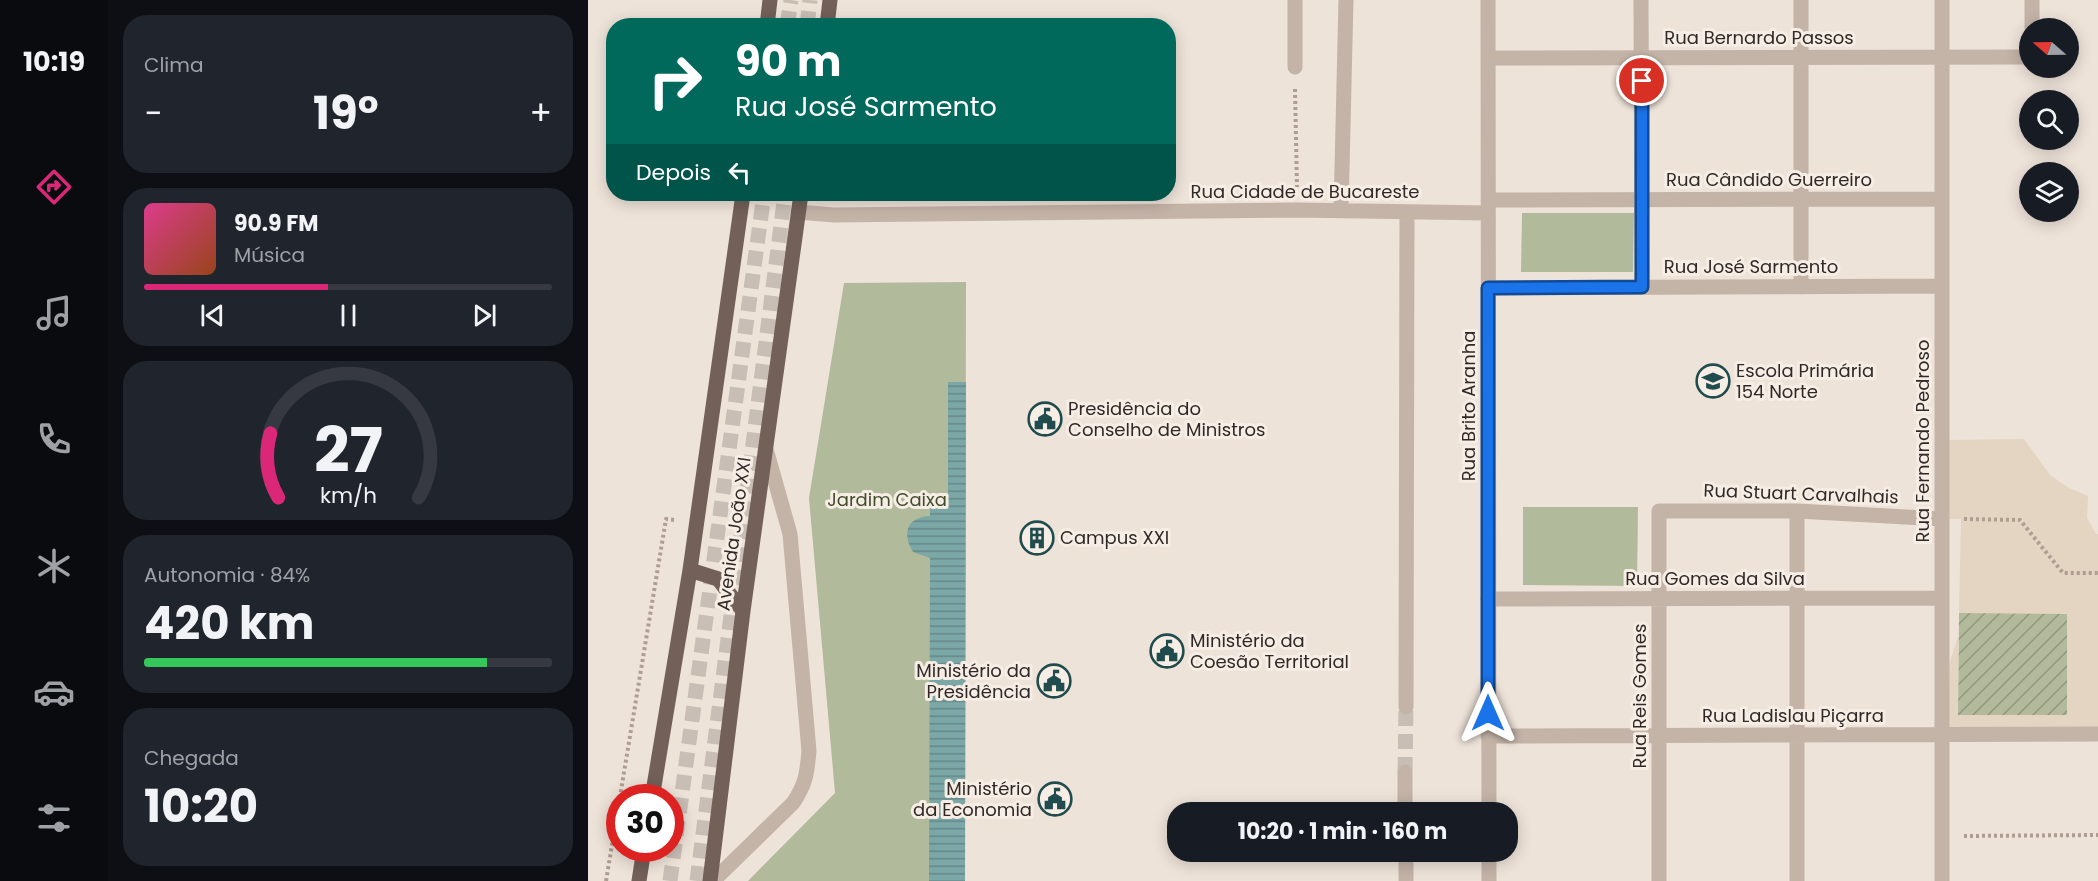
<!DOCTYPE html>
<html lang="pt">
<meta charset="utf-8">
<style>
:root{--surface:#171b24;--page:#20242c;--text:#f1f3f6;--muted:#9ea1a6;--line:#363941;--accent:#db2777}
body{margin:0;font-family:Poppins,sans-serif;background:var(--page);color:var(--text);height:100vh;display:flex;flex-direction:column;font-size:22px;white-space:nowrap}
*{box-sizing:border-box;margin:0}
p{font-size:20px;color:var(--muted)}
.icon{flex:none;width:33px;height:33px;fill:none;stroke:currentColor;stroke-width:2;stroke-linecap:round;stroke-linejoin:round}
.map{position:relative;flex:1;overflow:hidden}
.panel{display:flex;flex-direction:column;gap:15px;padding:15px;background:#0d0f14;width:480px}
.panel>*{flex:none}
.hud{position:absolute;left:18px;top:18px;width:570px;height:183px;border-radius:24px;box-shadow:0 3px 15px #0003;background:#00695c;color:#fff;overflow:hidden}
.needle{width:39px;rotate:290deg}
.tools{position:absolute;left:1431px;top:18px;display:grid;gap:12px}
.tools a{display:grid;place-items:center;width:60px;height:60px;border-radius:50%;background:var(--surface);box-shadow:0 3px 15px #0003;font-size:30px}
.speed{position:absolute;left:18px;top:784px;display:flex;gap:12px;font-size:30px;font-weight:700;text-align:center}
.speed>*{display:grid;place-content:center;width:78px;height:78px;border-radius:50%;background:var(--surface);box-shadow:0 3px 15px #0003;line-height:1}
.speed .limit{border:9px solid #d22;background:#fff;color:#111}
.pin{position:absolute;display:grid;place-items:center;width:51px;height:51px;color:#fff;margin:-26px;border:3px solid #fff;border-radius:50%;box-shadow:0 2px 6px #0007}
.me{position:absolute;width:66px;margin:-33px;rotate:0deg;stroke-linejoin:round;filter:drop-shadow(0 0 4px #0008)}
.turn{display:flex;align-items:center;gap:21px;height:126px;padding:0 30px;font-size:27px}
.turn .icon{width:78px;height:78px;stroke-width:2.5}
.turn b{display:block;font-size:42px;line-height:51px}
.then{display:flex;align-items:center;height:57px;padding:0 30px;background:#0003;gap:12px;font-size:22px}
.big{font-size:45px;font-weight:700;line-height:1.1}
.panel .tile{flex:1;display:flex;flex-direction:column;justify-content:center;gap:9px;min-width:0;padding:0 21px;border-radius:24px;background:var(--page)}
.panel .dial{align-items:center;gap:0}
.dial svg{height:156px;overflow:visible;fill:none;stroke:var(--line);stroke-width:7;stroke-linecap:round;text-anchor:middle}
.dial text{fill:var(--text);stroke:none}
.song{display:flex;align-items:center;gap:18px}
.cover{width:72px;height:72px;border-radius:9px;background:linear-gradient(135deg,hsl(330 70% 55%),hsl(20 70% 35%))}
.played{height:6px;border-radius:3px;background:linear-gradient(90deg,var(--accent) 45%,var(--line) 45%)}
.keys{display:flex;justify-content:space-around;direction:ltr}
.heat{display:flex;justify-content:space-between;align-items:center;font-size:33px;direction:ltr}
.charge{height:9px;border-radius:4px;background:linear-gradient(90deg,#34c759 84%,var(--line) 0)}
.trip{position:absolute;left:579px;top:802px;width:351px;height:60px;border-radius:24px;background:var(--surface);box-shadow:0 3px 15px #0003;font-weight:700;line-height:60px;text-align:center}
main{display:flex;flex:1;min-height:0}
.dock{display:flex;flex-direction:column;width:108px;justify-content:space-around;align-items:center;background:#090b0e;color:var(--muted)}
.dock .icon{width:42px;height:42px}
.dock .active{color:var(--accent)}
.dock b{font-size:27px;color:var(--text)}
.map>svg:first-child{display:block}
.green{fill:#b1ba9b}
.garden{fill:url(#garden-furrows)}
.plaza{fill:#e4d4c2}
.water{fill:url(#water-rules)}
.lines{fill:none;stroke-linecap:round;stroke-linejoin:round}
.minor-tunnel{stroke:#c8beb5;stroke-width:15;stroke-dasharray:15 8;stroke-linecap:butt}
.major-tunnel{stroke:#c8beb5;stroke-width:15;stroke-dasharray:15 8;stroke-linecap:butt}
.path{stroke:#af9d92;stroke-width:4;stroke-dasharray:3 3;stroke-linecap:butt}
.minor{stroke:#c4b3a7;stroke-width:15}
.major{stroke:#726059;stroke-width:15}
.route-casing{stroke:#114b97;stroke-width:15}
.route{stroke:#1a73e8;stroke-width:10}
.labels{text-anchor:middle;stroke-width:6;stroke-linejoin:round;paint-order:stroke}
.street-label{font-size:18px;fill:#312927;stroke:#f6ede5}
.poi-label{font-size:18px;fill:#312927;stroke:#f6ede5;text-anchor:start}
.park-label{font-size:18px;fill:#424d2d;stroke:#f6ede5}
</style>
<main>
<nav class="dock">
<b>10:19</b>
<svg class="icon active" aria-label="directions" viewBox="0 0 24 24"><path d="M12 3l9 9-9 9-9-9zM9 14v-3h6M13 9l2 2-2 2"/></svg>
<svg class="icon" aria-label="music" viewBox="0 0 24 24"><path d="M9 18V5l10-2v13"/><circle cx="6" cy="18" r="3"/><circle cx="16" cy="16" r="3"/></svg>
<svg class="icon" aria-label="phone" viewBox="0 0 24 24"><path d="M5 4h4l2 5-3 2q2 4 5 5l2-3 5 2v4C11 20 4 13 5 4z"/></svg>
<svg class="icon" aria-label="climate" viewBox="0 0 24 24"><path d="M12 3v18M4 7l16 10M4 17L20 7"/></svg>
<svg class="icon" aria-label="car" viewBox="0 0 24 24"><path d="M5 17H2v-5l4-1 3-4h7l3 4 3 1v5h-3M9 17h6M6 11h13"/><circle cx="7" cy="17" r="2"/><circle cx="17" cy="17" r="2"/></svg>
<svg class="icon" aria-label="filters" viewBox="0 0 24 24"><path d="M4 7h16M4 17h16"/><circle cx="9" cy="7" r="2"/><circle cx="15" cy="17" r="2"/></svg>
</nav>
<section class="panel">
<div class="tile"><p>Clima</p>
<div class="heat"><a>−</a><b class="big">19°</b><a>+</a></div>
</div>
<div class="tile">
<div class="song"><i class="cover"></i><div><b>90.9 FM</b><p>Música</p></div></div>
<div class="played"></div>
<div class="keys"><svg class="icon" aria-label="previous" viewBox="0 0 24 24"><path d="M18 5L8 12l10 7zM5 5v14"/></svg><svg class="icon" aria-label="pause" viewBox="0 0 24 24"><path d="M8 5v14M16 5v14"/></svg><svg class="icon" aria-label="next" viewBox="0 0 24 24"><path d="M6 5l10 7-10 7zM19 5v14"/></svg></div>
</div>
<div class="tile dial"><svg viewBox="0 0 100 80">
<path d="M14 69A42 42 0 1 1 86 69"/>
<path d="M14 69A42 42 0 0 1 10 36" stroke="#db2777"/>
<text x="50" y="56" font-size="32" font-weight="700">27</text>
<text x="50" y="72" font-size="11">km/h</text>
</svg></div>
<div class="tile"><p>Autonomia · 84%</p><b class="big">420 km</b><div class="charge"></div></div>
<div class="tile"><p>Chegada</p><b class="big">10:20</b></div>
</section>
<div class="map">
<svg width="1510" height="881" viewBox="0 0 1510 881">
<defs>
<pattern id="garden-furrows" width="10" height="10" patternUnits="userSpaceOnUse" patternTransform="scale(1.5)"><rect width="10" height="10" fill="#b1ba9b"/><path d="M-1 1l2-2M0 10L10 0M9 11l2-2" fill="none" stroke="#91977e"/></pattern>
<pattern id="water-rules" width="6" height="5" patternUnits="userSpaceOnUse" patternTransform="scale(1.5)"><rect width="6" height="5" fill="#7ca7a7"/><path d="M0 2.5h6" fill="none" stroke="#688"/></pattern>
</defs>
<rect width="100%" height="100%" fill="#eee3d9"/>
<path class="green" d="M 934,213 L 1046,213 L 1045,272 L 933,272 Z
M 378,282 L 377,881 L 160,881 L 247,793 L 221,498 L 256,283 Z
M 935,507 L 1050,507 L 1049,586 L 935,585 Z"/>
<path class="garden" d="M 1371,613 L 1479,613 L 1479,715 L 1370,716 Z"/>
<path class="plaza" d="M 1436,439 L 1462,475 L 1481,488 L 1500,496 L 1499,518 L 1508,534 L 1510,534 L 1510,727 L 1360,729 L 1362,662 L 1370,636 L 1370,715 L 1479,715 L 1479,614 L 1371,613 L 1373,519 L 1354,519 L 1355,440 Z"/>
<path class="water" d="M 360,382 L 378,382 L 377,881 L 341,881 L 342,558 L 325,552 C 314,534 318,517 342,516 L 342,499 L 360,498 Z"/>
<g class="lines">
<path class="minor-tunnel" d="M 817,772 L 818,707"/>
<path class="major-tunnel" d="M 199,26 L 203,0
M 219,26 L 222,0
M 82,881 L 176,194
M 109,881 L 197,194"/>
<path class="path" d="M 707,89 L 709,187
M 1376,519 L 1432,520 L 1475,573 L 1510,573
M 1376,836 L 1510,835
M 18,881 L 78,519 L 87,520"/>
<path class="minor" d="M 707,0 L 707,67
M 900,0 L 901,813
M 1053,0 L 1054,287
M 1213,0 L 1213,287
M 1354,0 L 1354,881
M 1444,28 L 1444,0
M 900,58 L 1442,57
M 900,200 L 1354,199
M 753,210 L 758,0
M 210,212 L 246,215 L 709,210 L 900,213
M 900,288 L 1354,286
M 1209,511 L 1209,881
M 900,599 L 1354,598
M 818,707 L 819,212
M 900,736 L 1510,734
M 817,772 L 817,813
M 818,852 L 818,881
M 901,852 L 901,881
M 125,881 L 205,803 C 218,784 219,773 221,751 L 202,534 L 178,449
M 1071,881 L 1071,511 L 1209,511 L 1354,519"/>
<path class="major" d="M 179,26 L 182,0
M 239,26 L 242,0
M 102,570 L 130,579 L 155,611
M 64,798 L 102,570 L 155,194
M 51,881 L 56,849
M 122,881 L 155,611 L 213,194"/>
</g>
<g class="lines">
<g class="route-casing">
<path id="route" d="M 900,713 L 900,288 L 1054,287 L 1054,81"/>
</g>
<use href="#route" class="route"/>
</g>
<defs>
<g id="school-ring" transform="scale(1.725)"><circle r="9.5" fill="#f6ede5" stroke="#214c4e" stroke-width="1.5"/><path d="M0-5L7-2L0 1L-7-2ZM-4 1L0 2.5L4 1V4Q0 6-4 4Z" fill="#214c4e"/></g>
<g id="civic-ring" transform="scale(1.725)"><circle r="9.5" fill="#f6ede5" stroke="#214c4e" stroke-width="1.5"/><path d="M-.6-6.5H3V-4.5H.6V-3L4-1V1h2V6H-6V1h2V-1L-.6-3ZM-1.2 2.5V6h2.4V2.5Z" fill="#214c4e"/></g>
<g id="building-ring" transform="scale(1.725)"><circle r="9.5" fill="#f6ede5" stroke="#214c4e" stroke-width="1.5"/><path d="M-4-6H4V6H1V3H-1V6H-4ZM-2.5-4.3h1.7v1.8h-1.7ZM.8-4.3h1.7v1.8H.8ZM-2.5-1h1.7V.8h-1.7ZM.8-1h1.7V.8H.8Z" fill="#214c4e"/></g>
</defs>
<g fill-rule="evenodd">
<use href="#school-ring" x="1125" y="381"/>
<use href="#civic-ring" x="457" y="419"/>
<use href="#building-ring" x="449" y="538"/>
<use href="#civic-ring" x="579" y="651"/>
<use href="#civic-ring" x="466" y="681"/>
<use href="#civic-ring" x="467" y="799"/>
</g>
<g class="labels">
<g class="street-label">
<text x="1171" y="44">Rua Bernardo Passos</text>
<text x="1181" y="186">Rua Cândido Guerreiro</text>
<text x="717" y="198">Rua Cidade de Bucareste</text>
<text x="1163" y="273">Rua José Sarmento</text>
<text transform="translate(881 406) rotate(-90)" y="6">Rua Brito Aranha</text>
<text transform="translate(1335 441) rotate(-90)" y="6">Rua Fernando Pedroso</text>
<text transform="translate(1213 494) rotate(2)" y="6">Rua Stuart Carvalhais</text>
<text transform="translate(146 534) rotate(-82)" y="6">Avenida João XXI</text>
<text x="1127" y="585">Rua Gomes da Silva</text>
<text transform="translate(1052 696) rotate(-90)" y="6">Rua Reis Gomes</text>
<text x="1205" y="722">Rua Ladislau Piçarra</text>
</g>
<g class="poi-label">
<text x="1148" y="377">Escola Primária<tspan x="1148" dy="21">154 Norte</tspan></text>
<text x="480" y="415">Presidência do<tspan x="480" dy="21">Conselho de Ministros</tspan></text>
<text x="472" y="544">Campus XXI</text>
<text x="602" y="647">Ministério da<tspan x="602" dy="21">Coesão Territorial</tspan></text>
<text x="443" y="677" text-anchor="end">Ministério da<tspan x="443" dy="21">Presidência</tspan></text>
<text x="444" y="795" text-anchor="end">Ministério<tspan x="444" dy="21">da Economia</tspan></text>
</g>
<g class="park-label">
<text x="299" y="506">Jardim Caixa</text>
</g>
</g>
</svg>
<div class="tools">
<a><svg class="needle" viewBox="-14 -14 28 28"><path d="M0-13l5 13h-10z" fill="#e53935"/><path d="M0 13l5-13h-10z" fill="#9ea1a6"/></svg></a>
<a><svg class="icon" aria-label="search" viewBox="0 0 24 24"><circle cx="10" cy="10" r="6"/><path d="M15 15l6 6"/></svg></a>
<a><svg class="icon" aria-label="layers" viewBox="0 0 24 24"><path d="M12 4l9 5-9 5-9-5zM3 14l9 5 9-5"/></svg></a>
</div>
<div class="speed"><div class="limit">30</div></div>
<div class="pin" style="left:1054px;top:81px;background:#d93025"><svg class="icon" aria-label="arrive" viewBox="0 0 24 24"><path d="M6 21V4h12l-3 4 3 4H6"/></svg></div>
<svg class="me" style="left:900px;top:713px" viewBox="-20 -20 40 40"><path d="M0-17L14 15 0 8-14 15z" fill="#1a73e8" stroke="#fff" stroke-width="4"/></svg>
<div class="trip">10:20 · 1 min · 160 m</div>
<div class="hud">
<div class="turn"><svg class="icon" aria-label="right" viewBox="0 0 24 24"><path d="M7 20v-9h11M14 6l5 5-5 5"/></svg><div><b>90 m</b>Rua José Sarmento</div></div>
<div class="then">Depois<svg class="icon" aria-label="left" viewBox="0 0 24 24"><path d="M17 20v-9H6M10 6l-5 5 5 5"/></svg></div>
</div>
</div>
</main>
